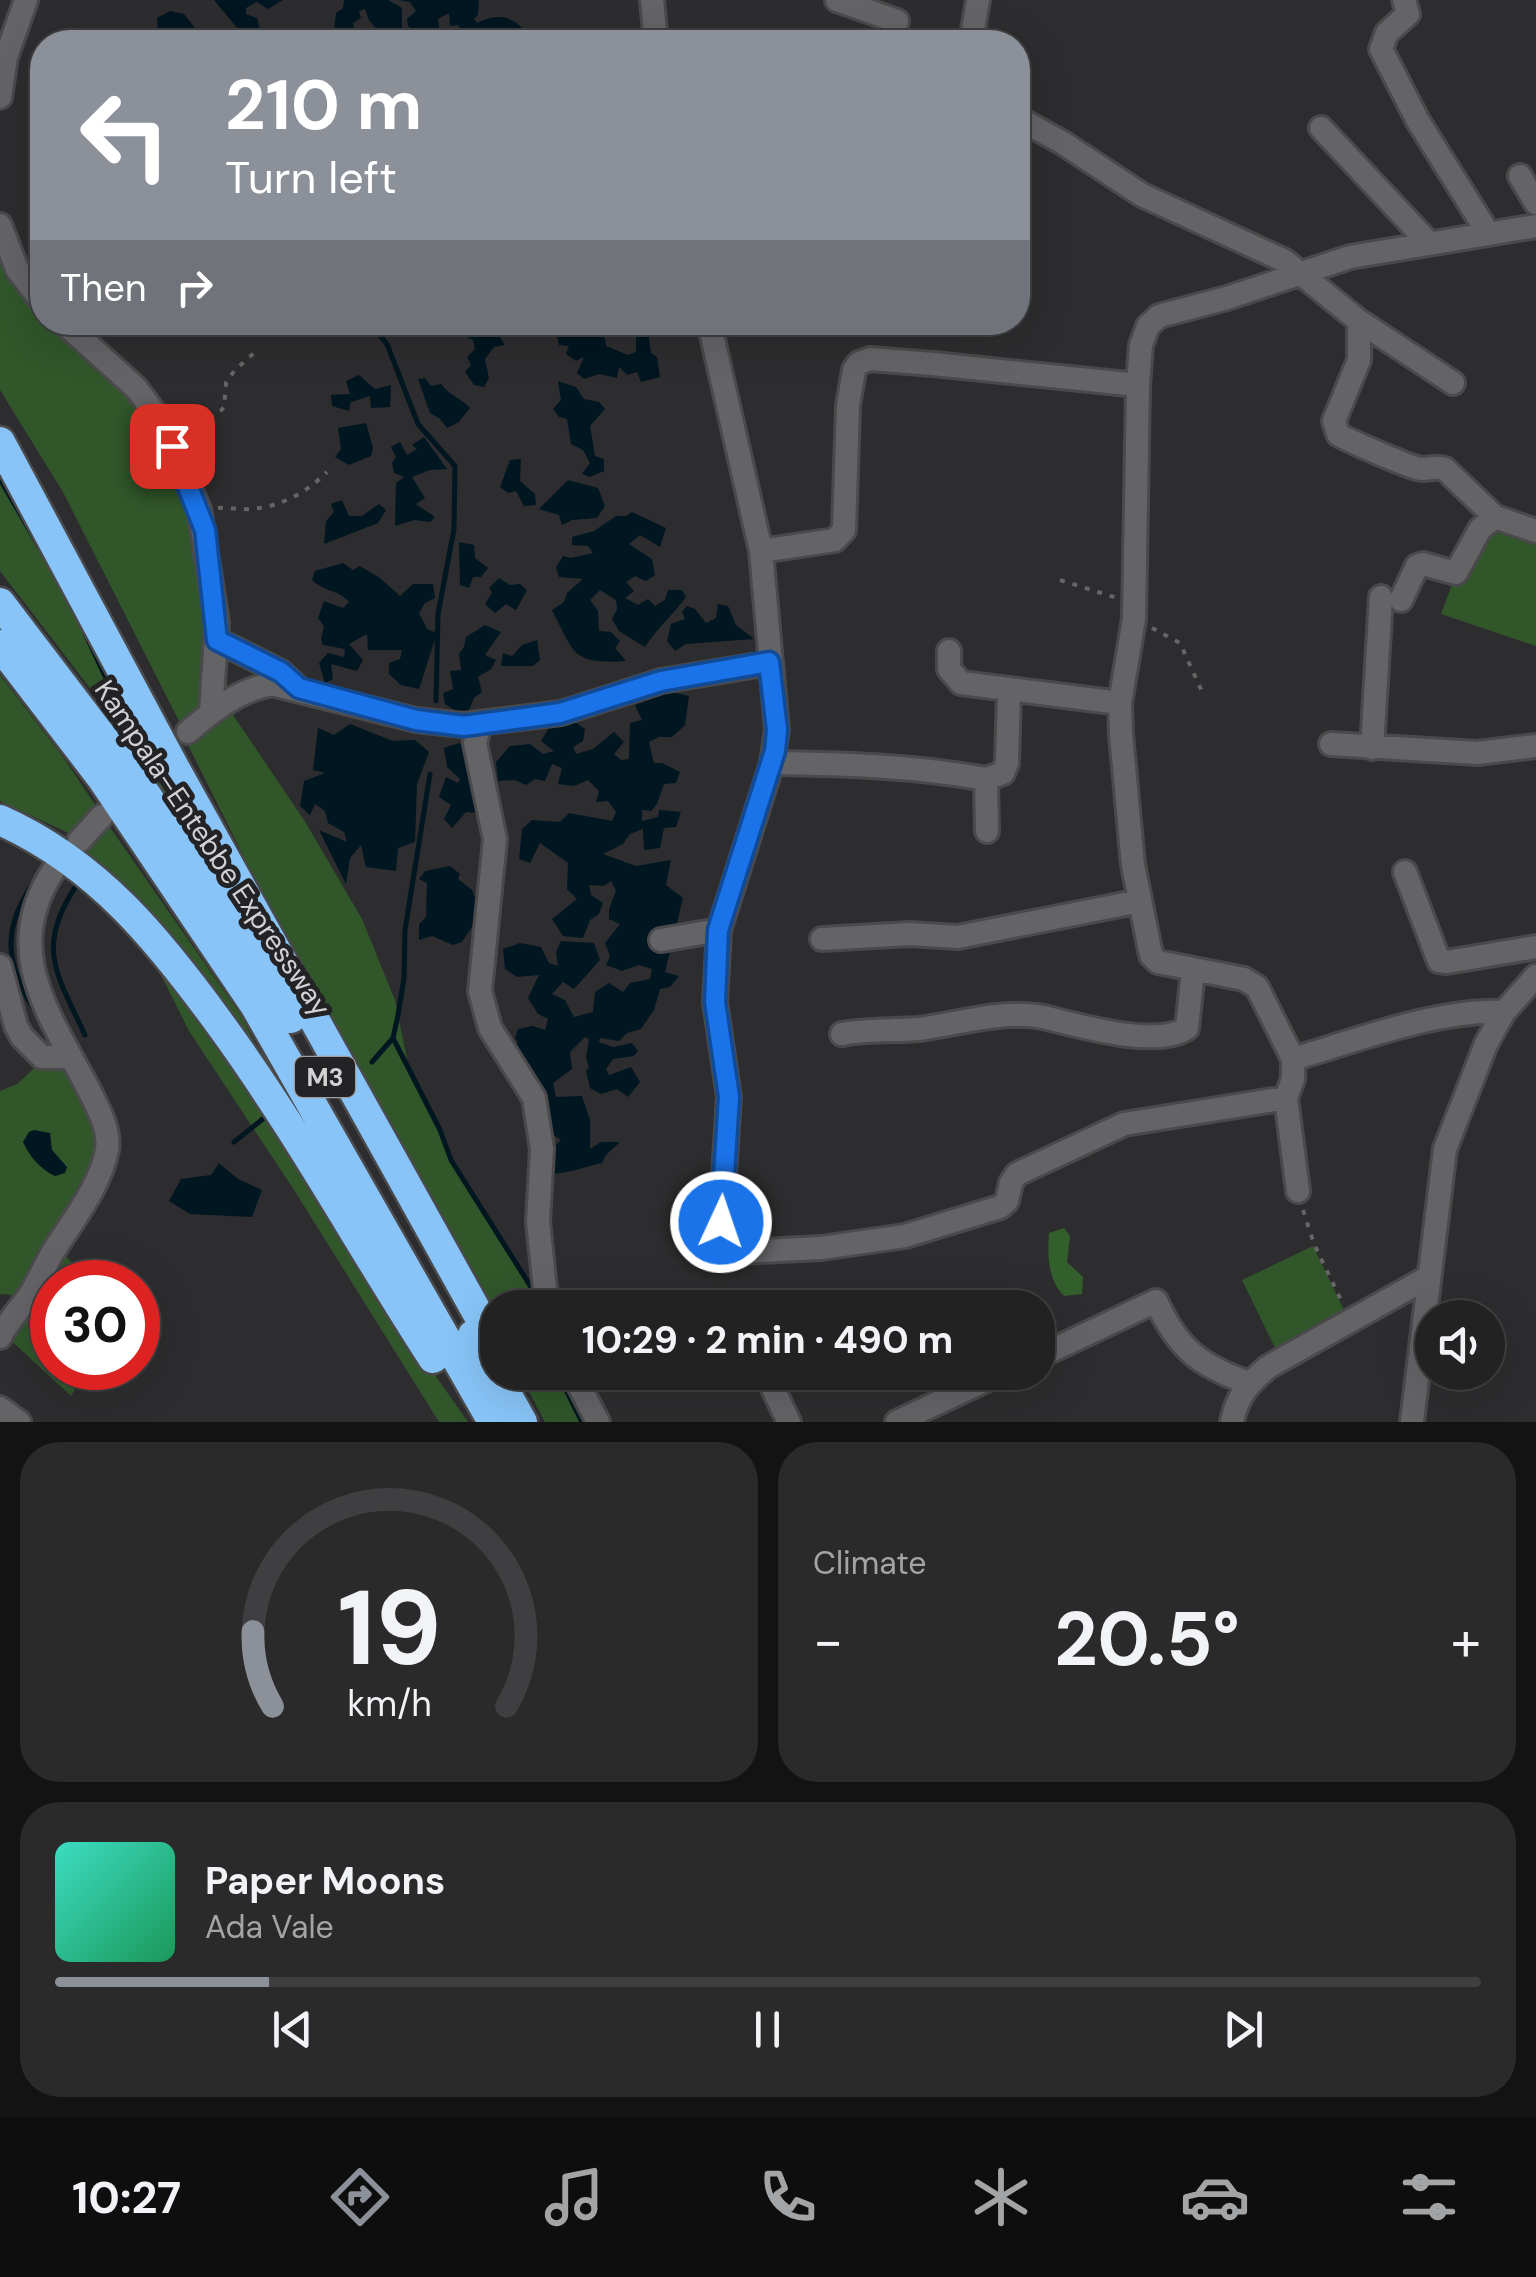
<!DOCTYPE html>
<meta charset="utf-8">
<style>
:root{--surface:#222223;--page:#2a2a2b;--text:#f1f3f6;--muted:#a2a4a6;--line:#3f3f41;--accent:#8c9099}
body{margin:0;font-family:"DM Sans",sans-serif;background:var(--page);color:var(--text);height:100vh;display:flex;flex-direction:column;font-size:38px;white-space:nowrap}
*{box-sizing:border-box;margin:0}
p{font-size:32px;color:var(--muted)}
.icon{flex:none;width:55px;height:55px;fill:none;stroke:currentColor;stroke-width:2;stroke-linecap:round;stroke-linejoin:round}
.map{position:relative;height:1422px;overflow:hidden}
.drawer{display:flex;flex-direction:column;gap:20px;padding:20px;background:#131313;flex:1}
.drawer>*{flex:none}
.banner{position:absolute;left:30px;top:30px;width:1000px;height:305px;border-radius:40px;box-shadow:0 10px 40px #0002,0 0 0 2px var(--line);background:#8c9099;color:#fff;overflow:hidden}
.tools{position:absolute;left:1415px;top:1300px;display:grid;gap:20px}
.tools a{display:grid;place-items:center;width:90px;height:90px;border-radius:50%;background:var(--surface);box-shadow:0 10px 40px #0002,0 0 0 2px var(--line);font-size:50px}
.speed{position:absolute;left:30px;top:1260px;display:flex;gap:20px;font-size:50px;font-weight:700;text-align:center}
.speed>*{display:grid;place-content:center;width:130px;height:130px;border-radius:50%;background:var(--surface);box-shadow:0 10px 40px #0002,0 0 0 2px var(--line);line-height:1}
.speed .limit{border:15px solid #d22;background:#fff;color:#111}
.pin{position:absolute;display:grid;place-items:center;width:85px;height:85px;color:#fff;margin:-42px;border-radius:20px;box-shadow:0 5px 15px #0006}
.me{position:absolute;width:110px;margin:-55px;rotate:3deg;stroke-linejoin:round;filter:drop-shadow(0 0 8px #0008)}
.turn{display:flex;align-items:center;gap:35px;height:210px;padding:0 30px;font-size:45px}
.turn .icon{width:130px;height:130px;stroke-width:2.5}
.turn b{display:block;font-size:70px;line-height:85px}
.then{display:flex;align-items:center;height:95px;padding:0 30px;background:#0003;gap:20px;font-size:38px}
.big{font-size:75px;font-weight:700;line-height:1.1}
.drawer .tile{flex:1;display:flex;flex-direction:column;justify-content:center;gap:15px;min-width:0;padding:0 35px;border-radius:40px;background:var(--page)}
.drawer .dial{align-items:center;gap:0}
.dial svg{height:260px;overflow:visible;fill:none;stroke:var(--line);stroke-width:7;stroke-linecap:round;text-anchor:middle}
.dial text{fill:var(--text);stroke:none}
.song{display:flex;align-items:center;gap:30px}
.cover{width:120px;height:120px;border-radius:15px;background:linear-gradient(135deg,hsl(170 70% 55%),hsl(150 70% 35%))}
.played{height:10px;border-radius:5px;background:linear-gradient(90deg,var(--accent) 15%,var(--line) 15%)}
.keys{display:flex;justify-content:space-around;direction:ltr}
.heat{display:flex;justify-content:space-between;align-items:center;font-size:55px;direction:ltr}
.drawer .tiles{flex:1;display:grid;gap:20px;grid-template-columns:1fr 1fr}
.tile:last-child{grid-column:span 2}
.trip{position:absolute;left:480px;top:1290px;width:575px;height:100px;border-radius:40px;background:var(--surface);box-shadow:0 10px 40px #0002,0 0 0 2px var(--line);font-weight:700;line-height:100px;text-align:center}
.dock{display:flex;height:160px;justify-content:space-around;align-items:center;background:#0e0e0e;color:var(--muted)}
.dock .icon{width:70px;height:70px}
.dock .active{color:var(--accent)}
.dock b{font-size:45px;color:var(--text)}
.map>svg:first-child{display:block}
.green{fill:#30562a}
.forest{fill:#325f2b}
.water{fill:#001620}
.lines{fill:none;stroke-linecap:round;stroke-linejoin:round}
.stream{stroke:#001620;stroke-width:5}
.minor-casing{stroke:#4a4a4c;stroke-width:28}
.highway-casing{stroke:#4a4a4c;stroke-width:35}
.path{stroke:#656567;stroke-width:4;stroke-dasharray:5 8;stroke-linecap:butt}
.minor{stroke:#646467;stroke-width:22}
.highway{stroke:#88c4f7;stroke-width:30}
.route-casing{stroke:#114b97;stroke-width:25}
.route{stroke:#1a73e8;stroke-width:18}
.labels{text-anchor:middle;stroke-width:10;stroke-linejoin:round;paint-order:stroke}
.shield{fill:#232326;stroke:#9e9ea0;stroke-width:2.5}
.shield-label{font-size:25px;font-weight:bold;fill:#d2d2d4}
.street-label{font-size:28px;fill:#d2d2d4;stroke:#232326}
</style>
<div class="map">
<svg width="1536" height="1422" viewBox="0 0 1536 1422">
<rect width="100%" height="100%" fill="#2d2d2f"/>
<path class="green" d="M 0,252 L 16,287 L 42,315 L 42,322 L 49,323 L 114,378 L 151,421 L 196,529 L 210,618 L 203,709 L 183,729 L 63,492 L 0,390 Z
M 0,455 L 186,812 L 180,816 L 136,748 L 0,571 Z
M 1492,524 L 1536,535 L 1536,646 L 1441,614 L 1454,579 Z
M 0,675 L 63,757 L 100,812 L 75,836 L 0,801 Z
M 229,709 L 304,820 L 362,919 L 395,1000 L 410,1074 L 456,1166 L 538,1299 L 539,1307 L 498,1308 L 497,1330 L 257,883 L 187,743 Z
M 107,823 L 242,1017 L 257,1047 L 248,1054 L 80,852 Z
M 159,971 L 250,1088 L 399,1324 L 468,1422 L 439,1422 L 294,1190 L 189,1031 Z
M 42,1061 L 62,1064 L 72,1073 L 96,1129 L 98,1159 L 34,1274 L 13,1295 L 0,1294 L 0,1091 L 17,1084 Z
M 1313,1246 L 1346,1314 L 1277,1352 L 1242,1280 Z
M 62,1253 L 93,1282 L 52,1282 L 52,1303 L 38,1289 Z
M 32,1304 L 52,1325 L 52,1368 L 87,1368 L 71,1396 L 5,1335 Z
M 519,1373 L 557,1373 L 582,1422 L 545,1422 Z"/>
<path class="forest" d="M 1064,1228 L 1070,1236 L 1067,1262 L 1083,1277 L 1082,1294 L 1064,1296 C 1048,1280 1047,1255 1049,1233 Z"/>
<path class="water" d="M 214,0 L 283,0 L 268,9 L 257,2 L 246,8 L 246,14 L 257,18 L 263,42 L 249,42 Z
M 344,0 L 388,0 L 402,8 L 402,42 L 387,42 L 369,20 L 365,9 L 359,11 L 361,18 L 353,23 L 355,35 L 349,42 L 333,42 L 336,13 L 343,8 Z
M 398,0 L 479,0 L 478,15 L 474,19 L 477,23 C 502,11 515,18 532,38 L 530,42 L 499,40 L 462,42 L 463,33 L 458,25 L 450,26 L 449,13 L 438,19 L 440,34 L 429,42 L 408,26 L 407,19 L 416,11 L 410,2 Z
M 170,11 L 184,14 L 195,28 L 207,29 L 205,42 L 150,42 L 158,30 L 157,18 Z
M 469,323 L 497,323 L 498,334 L 505,345 L 494,347 L 485,359 L 489,378 L 484,387 L 474,385 L 465,372 L 471,365 L 467,357 L 475,349 L 473,340 L 466,337 Z
M 554,323 L 585,323 L 605,338 L 606,346 L 628,355 L 636,352 L 636,331 L 627,324 L 617,327 L 611,323 L 647,323 L 651,353 L 657,357 L 660,377 L 641,382 L 637,372 L 627,375 L 619,367 L 617,378 L 599,374 L 584,379 L 577,373 L 584,357 L 576,361 L 566,354 L 569,346 L 559,345 Z
M 359,375 L 375,389 L 391,385 L 390,407 L 371,408 L 370,396 L 351,402 L 349,411 L 332,406 L 331,395 L 350,394 L 346,381 Z
M 425,378 L 431,386 L 441,384 C 450,396 461,398 470,408 L 459,422 L 447,428 L 439,418 L 430,413 L 418,379 Z
M 558,381 L 576,387 L 584,399 L 599,402 L 605,409 L 590,426 L 595,456 L 604,459 L 604,471 L 590,477 L 582,474 L 590,463 L 583,450 L 571,444 L 567,419 L 559,417 L 553,409 L 561,400 Z
M 366,423 L 373,448 L 371,456 L 349,465 L 335,457 L 341,449 L 338,428 Z
M 424,437 L 447,469 L 430,470 L 412,477 L 425,498 L 416,504 L 435,517 L 430,522 L 414,520 L 395,526 L 396,483 L 404,477 L 394,473 L 392,463 L 396,457 L 391,447 L 400,442 L 407,455 L 417,449 L 412,445 Z
M 521,459 L 520,481 L 535,494 L 536,505 L 524,506 L 516,491 L 508,493 L 500,487 L 510,460 Z
M 568,480 L 598,488 L 605,506 L 597,518 L 572,520 L 562,525 L 559,515 L 539,509 Z
M 342,500 L 349,516 L 362,516 L 379,504 L 386,510 L 378,523 L 324,544 L 326,521 L 334,512 L 331,504 Z
M 632,512 L 666,528 L 660,547 L 640,535 L 629,544 L 652,559 L 655,575 L 646,581 L 635,576 L 626,582 L 634,591 L 625,598 L 638,605 L 648,599 L 655,606 L 665,600 L 668,590 L 682,590 L 686,597 C 673,615 657,628 645,647 L 619,631 L 612,619 L 617,609 L 616,600 L 600,590 L 590,600 L 598,611 L 599,631 L 611,632 L 620,641 L 615,648 L 626,661 C 572,664 575,655 552,610 L 564,602 L 567,593 L 583,579 L 559,577 L 556,567 L 563,556 L 571,558 L 593,553 L 588,546 L 572,545 L 572,537 L 594,531 L 616,516 L 626,516 Z
M 459,542 L 474,545 L 475,558 L 488,568 L 481,577 L 473,577 L 469,588 L 460,585 Z
M 343,563 L 353,570 L 360,566 L 380,578 L 400,596 L 413,584 L 433,584 L 435,598 L 425,603 L 419,613 L 427,629 L 437,633 L 419,689 L 401,685 L 389,674 L 389,663 L 400,659 L 402,650 L 368,650 L 367,634 L 349,644 L 363,660 L 357,671 L 331,664 L 333,679 L 325,683 L 319,663 L 328,653 L 344,657 L 345,649 L 323,645 L 321,640 L 324,626 L 318,618 L 324,601 L 343,608 L 349,602 C 339,590 323,591 312,580 L 315,571 Z
M 499,578 L 510,585 L 520,584 L 527,590 L 516,610 L 506,604 L 495,613 L 485,604 L 492,593 L 489,588 Z
M 718,604 L 728,606 L 736,625 L 754,639 L 686,644 L 675,651 L 667,641 L 671,624 L 685,619 L 682,612 L 687,606 L 695,609 L 706,623 L 716,618 Z
M 485,625 L 501,632 L 485,655 L 496,660 L 491,669 L 478,677 L 482,692 L 474,698 L 468,712 L 459,713 L 445,704 L 443,693 L 453,689 L 450,671 L 461,670 L 459,654 L 464,647 L 466,637 Z
M 537,640 L 540,660 L 533,666 L 501,666 L 503,653 L 512,656 L 522,645 Z
M 672,692 L 689,696 L 685,725 L 672,737 L 659,737 L 649,742 L 654,763 L 662,763 L 680,772 L 676,783 L 664,784 L 657,804 L 651,811 L 642,810 L 642,821 L 658,817 L 659,810 L 681,812 L 676,827 L 664,828 L 660,848 L 644,850 L 643,829 L 630,834 L 623,844 L 603,854 L 636,866 L 671,860 L 666,885 L 683,898 L 665,972 L 679,976 L 670,987 L 660,989 L 654,1010 L 641,1029 L 627,1033 L 619,1041 L 600,1038 L 599,1042 L 613,1047 L 632,1043 L 638,1051 L 634,1056 L 613,1059 L 606,1069 L 609,1075 L 631,1067 L 640,1082 L 628,1097 L 617,1089 L 601,1094 L 590,1088 L 586,1071 L 589,1067 L 586,1058 L 589,1039 L 585,1037 L 570,1052 L 572,1069 L 553,1083 L 556,1097 L 582,1096 L 590,1120 L 590,1149 L 601,1142 L 620,1142 L 606,1155 L 602,1163 C 584,1167 570,1173 550,1174 L 545,1155 L 561,1140 L 540,1126 L 540,1084 L 524,1074 L 513,1046 L 518,1042 L 515,1038 L 518,1029 L 533,1026 L 545,1030 L 548,1019 L 538,1014 L 528,998 L 539,975 L 517,977 L 505,969 L 503,949 L 520,943 L 541,947 L 549,963 L 558,966 L 556,952 L 561,941 L 594,943 L 600,960 L 574,989 L 563,982 L 552,994 L 565,1000 L 574,1017 L 593,1012 L 595,992 L 609,983 L 623,992 L 630,983 L 650,979 L 652,969 L 639,965 L 622,971 L 606,965 L 610,956 L 605,943 L 620,924 L 609,919 L 609,909 L 616,891 L 611,881 L 604,886 L 589,885 L 591,895 L 603,903 L 599,914 L 590,920 L 583,938 L 563,936 L 552,919 L 577,899 L 567,889 L 568,863 L 540,843 L 530,863 L 519,859 L 522,829 L 532,820 L 560,822 L 569,813 L 612,821 L 616,812 L 608,801 L 596,802 L 599,791 L 588,780 L 574,786 L 558,784 L 562,768 L 552,764 L 545,781 L 535,779 L 526,785 L 515,780 L 498,781 L 496,762 L 510,746 L 530,744 L 543,754 L 554,751 L 541,741 L 549,728 L 572,720 L 585,729 L 583,741 L 573,747 L 576,754 L 593,749 L 614,732 L 624,742 L 614,754 L 621,760 L 629,759 L 630,723 L 642,720 L 635,705 Z
M 350,724 L 393,741 L 415,740 L 429,752 L 417,784 L 415,842 L 398,848 L 396,871 L 366,867 L 361,845 L 350,858 L 346,884 L 319,830 L 347,842 L 344,832 L 328,823 L 325,811 L 315,804 L 310,815 L 300,806 L 304,781 L 325,773 L 313,770 L 318,728 L 334,735 Z
M 459,743 L 474,752 L 484,797 L 477,813 L 466,812 L 452,828 L 444,819 L 451,805 L 439,797 L 446,777 L 458,783 L 460,779 L 447,767 L 444,748 Z
M 450,866 L 460,874 L 458,879 L 472,890 L 482,912 L 462,942 L 453,945 L 432,936 L 419,940 L 419,924 L 426,917 L 427,883 L 419,879 L 425,871 Z
M 34,1130 L 50,1133 L 52,1150 L 67,1167 L 65,1173 L 55,1176 C 40,1169 30,1157 23,1142 L 29,1132 Z
M 219,1163 L 238,1179 L 262,1190 L 252,1217 L 190,1214 L 169,1201 L 181,1179 L 211,1175 Z"/>
<g class="lines">
<path class="stream" d="M 368,322 L 387,344 L 418,424 L 455,466 L 454,529 L 438,614 L 436,701
M 0,479 L 45,557
M 85,633 L 105,676
M 38,876 C 0,928 4,963 38,1016
M 76,886 C 35,948 57,974 85,1035
M 393,1038 L 440,1130 L 451,1160 L 536,1295
M 372,1062 L 393,1038 L 398,1015 L 404,978 L 405,930 L 430,774
M 234,1142 L 269,1114
M 557,1372 L 582,1422"/>
<g class="minor-casing">
<path id="minor" d="M 652,0 L 656,42
M 837,0 L 897,21
M 1404,0 L 1408,14 L 1387,33 L 1381,49 L 1418,121 L 1488,233
M 971,42 L 978,0
M 0,97 L 6,57 L 26,0
M 1018,118 L 1063,143 L 1142,195 L 1285,261 L 1359,321 L 1453,383
M 1321,128 L 1428,242
M 1520,176 L 1536,203
M 0,225 L 17,269 L 42,302
M 1359,321 L 1359,360 L 1334,421 L 1338,434 C 1344,439 1414,469 1421,469 C 1430,469 1436,466 1445,469 L 1495,517
M 63,322 L 136,388 L 157,416 L 199,509 L 217,622 L 211,712
M 709,322 L 761,551 L 777,730 L 772,763 L 719,930 L 715,1002 L 729,1097 L 721,1222 L 724,1234 L 741,1252 L 821,1248 L 905,1236 L 1000,1207 L 1007,1201 L 1011,1183 L 1017,1174 L 1124,1124 L 1286,1098
M 1138,385 L 1134,619 L 1120,703 L 1121,734 L 1133,865 L 1151,955 L 1158,962 L 1244,979 L 1257,987 L 1293,1059 L 1293,1079 L 1286,1098 L 1298,1191
M 761,551 L 835,540 L 844,530 L 848,406 L 854,370 L 859,363 L 870,359 L 933,364 L 1138,385 L 1141,345 L 1148,326 L 1159,316 L 1227,298 L 1350,257 L 1536,226
M 1401,600 L 1417,566 L 1423,564 L 1456,573 L 1480,529 L 1495,517 L 1536,531
M 217,640 L 281,672 L 295,685
M 949,651 L 949,669 L 961,683 L 1120,703
M 480,723 L 475,743 L 495,839 L 480,991 L 490,1028 L 534,1098 L 542,1149 L 538,1222 L 547,1308
M 188,732 C 213,710 239,690 272,684 L 416,720 L 463,725 L 561,713 L 661,681 L 769,663
M 1331,744 L 1477,753 L 1536,746
M 1372,748 L 1381,597
M 772,763 C 845,764 914,766 986,779 L 987,831
M 986,779 L 1003,773 L 1007,763 L 1009,691
M 79,841 L 102,816
M 1405,872 L 1439,961 L 1447,962 L 1536,947
M 822,939 L 910,934 L 958,937 L 1140,901
M 661,940 L 719,930
M 0,966 L 16,1026 L 22,1037 L 42,1057 L 68,1057
M 842,1034 C 867,1029 894,1031 919,1029 C 958,1024 1004,1009 1043,1017 C 1077,1025 1157,1049 1187,1028 L 1193,971
M 1293,1059 C 1354,1041 1441,1008 1504,1012
M 0,1337 C 8,1321 21,1308 31,1293 C 39,1280 45,1265 53,1252 C 72,1221 100,1187 107,1150 C 110,1129 99,1111 90,1092 C 51,1017 0,952 53,871
M 1038,1357 L 1156,1301 C 1178,1349 1200,1366 1249,1383
M 572,1372 L 598,1422
M 765,1372 L 789,1422
M 0,1408 L 19,1422
M 897,1422 L 1003,1372
M 1232,1422 C 1237,1396 1248,1384 1268,1367 L 1427,1278
M 1412,1422 L 1445,1149 L 1486,1044 L 1504,1012 L 1536,976"/>
</g>
<g class="highway-casing">
<path id="highway" d="M 0,442 L 175,769 L 498,1350
M 0,603 L 146,795 L 291,1018
M 0,645 L 102,778 L 255,1005 L 493,1422
M 0,820 C 98,864 159,940 220,1024 C 298,1131 361,1247 433,1358
M 473,1335 L 522,1422"/>
</g>
<path class="path" d="M 185,427 L 218,414 L 224,407 L 226,383 L 234,371 L 254,353
M 218,508 C 229,507 239,510 250,509 C 280,507 306,493 327,472
M 1060,580 L 1117,598
M 1152,628 L 1180,643 L 1204,696
M 1303,1210 L 1314,1244 L 1342,1302"/>
<use href="#minor" class="minor"/>
<use href="#highway" class="highway"/>
</g>
<g class="lines">
<g class="route-casing">
<path id="route" d="M 172,446 L 205,530 L 217,640 L 281,672 L 299,688 L 416,720 L 464,726 L 560,713 L 661,681 L 769,662 L 777,730 L 775,751 L 718,930 L 715,1002 L 729,1097 L 721,1222"/>
</g>
<use href="#route" class="route"/>
</g>
<g class="labels">
<rect class="shield" x="295" y="1057" width="60" height="40" rx="8"/>
<g class="shield-label">
<text x="325" y="1086">M3</text>
</g>
<g class="street-label">
<text transform="translate(213 848) rotate(56)" y="10">Kampala–Entebbe Expressway</text>
</g>
</g>
</svg>
<div class="tools">
<a><svg class="icon" aria-label="sound" viewBox="0 0 24 24"><path d="M4 9h4l5-4v14l-5-4H4zM17 9q2 3 0 6"/></svg></a>
</div>
<div class="speed"><div class="limit">30</div></div>
<div class="pin" style="left:172px;top:446px;background:#d93025"><svg class="icon" aria-label="arrive" viewBox="0 0 24 24"><path d="M6 21V4h12l-3 4 3 4H6"/></svg></div>
<svg class="me" style="left:721px;top:1222px" viewBox="-20 -20 40 40"><circle r="17" fill="#1a73e8" stroke="#fff" stroke-width="3"/><path d="M0-11L8 9 0 5-8 9z" fill="#fff"/></svg>
<div class="trip">10:29 · 2 min · 490 m</div>
<div class="banner">
<div class="turn"><svg class="icon" aria-label="left" viewBox="0 0 24 24"><path d="M17 20v-9H6M10 6l-5 5 5 5"/></svg><div><b>210 m</b>Turn left</div></div>
<div class="then">Then<svg class="icon" aria-label="right" viewBox="0 0 24 24"><path d="M7 20v-9h11M14 6l5 5-5 5"/></svg></div>
</div>
</div>
<section class="drawer">
<div class="tiles">
<div class="tile dial"><svg viewBox="0 0 100 80">
<path d="M14 69A42 42 0 1 1 86 69"/>
<path d="M14 69A42 42 0 0 1 8 46" stroke="#8c9099"/>
<text x="50" y="56" font-size="32" font-weight="700">19</text>
<text x="50" y="72" font-size="11">km/h</text>
</svg></div>
<div class="tile"><p>Climate</p>
<div class="heat"><a>−</a><b class="big">20.5°</b><a>+</a></div>
</div>
<div class="tile">
<div class="song"><i class="cover"></i><div><b>Paper Moons</b><p>Ada Vale</p></div></div>
<div class="played"></div>
<div class="keys"><svg class="icon" aria-label="previous" viewBox="0 0 24 24"><path d="M18 5L8 12l10 7zM5 5v14"/></svg><svg class="icon" aria-label="pause" viewBox="0 0 24 24"><path d="M8 5v14M16 5v14"/></svg><svg class="icon" aria-label="next" viewBox="0 0 24 24"><path d="M6 5l10 7-10 7zM19 5v14"/></svg></div>
</div>
</div>
</section>
<nav class="dock">
<b>10:27</b>
<svg class="icon active" aria-label="directions" viewBox="0 0 24 24"><path d="M12 3l9 9-9 9-9-9zM9 14v-3h6M13 9l2 2-2 2"/></svg>
<svg class="icon" aria-label="music" viewBox="0 0 24 24"><path d="M9 18V5l10-2v13"/><circle cx="6" cy="18" r="3"/><circle cx="16" cy="16" r="3"/></svg>
<svg class="icon" aria-label="phone" viewBox="0 0 24 24"><path d="M5 4h4l2 5-3 2q2 4 5 5l2-3 5 2v4C11 20 4 13 5 4z"/></svg>
<svg class="icon" aria-label="climate" viewBox="0 0 24 24"><path d="M12 3v18M4 7l16 10M4 17L20 7"/></svg>
<svg class="icon" aria-label="car" viewBox="0 0 24 24"><path d="M5 17H2v-5l4-1 3-4h7l3 4 3 1v5h-3M9 17h6M6 11h13"/><circle cx="7" cy="17" r="2"/><circle cx="17" cy="17" r="2"/></svg>
<svg class="icon" aria-label="filters" viewBox="0 0 24 24"><path d="M4 7h16M4 17h16"/><circle cx="9" cy="7" r="2"/><circle cx="15" cy="17" r="2"/></svg>
</nav>
